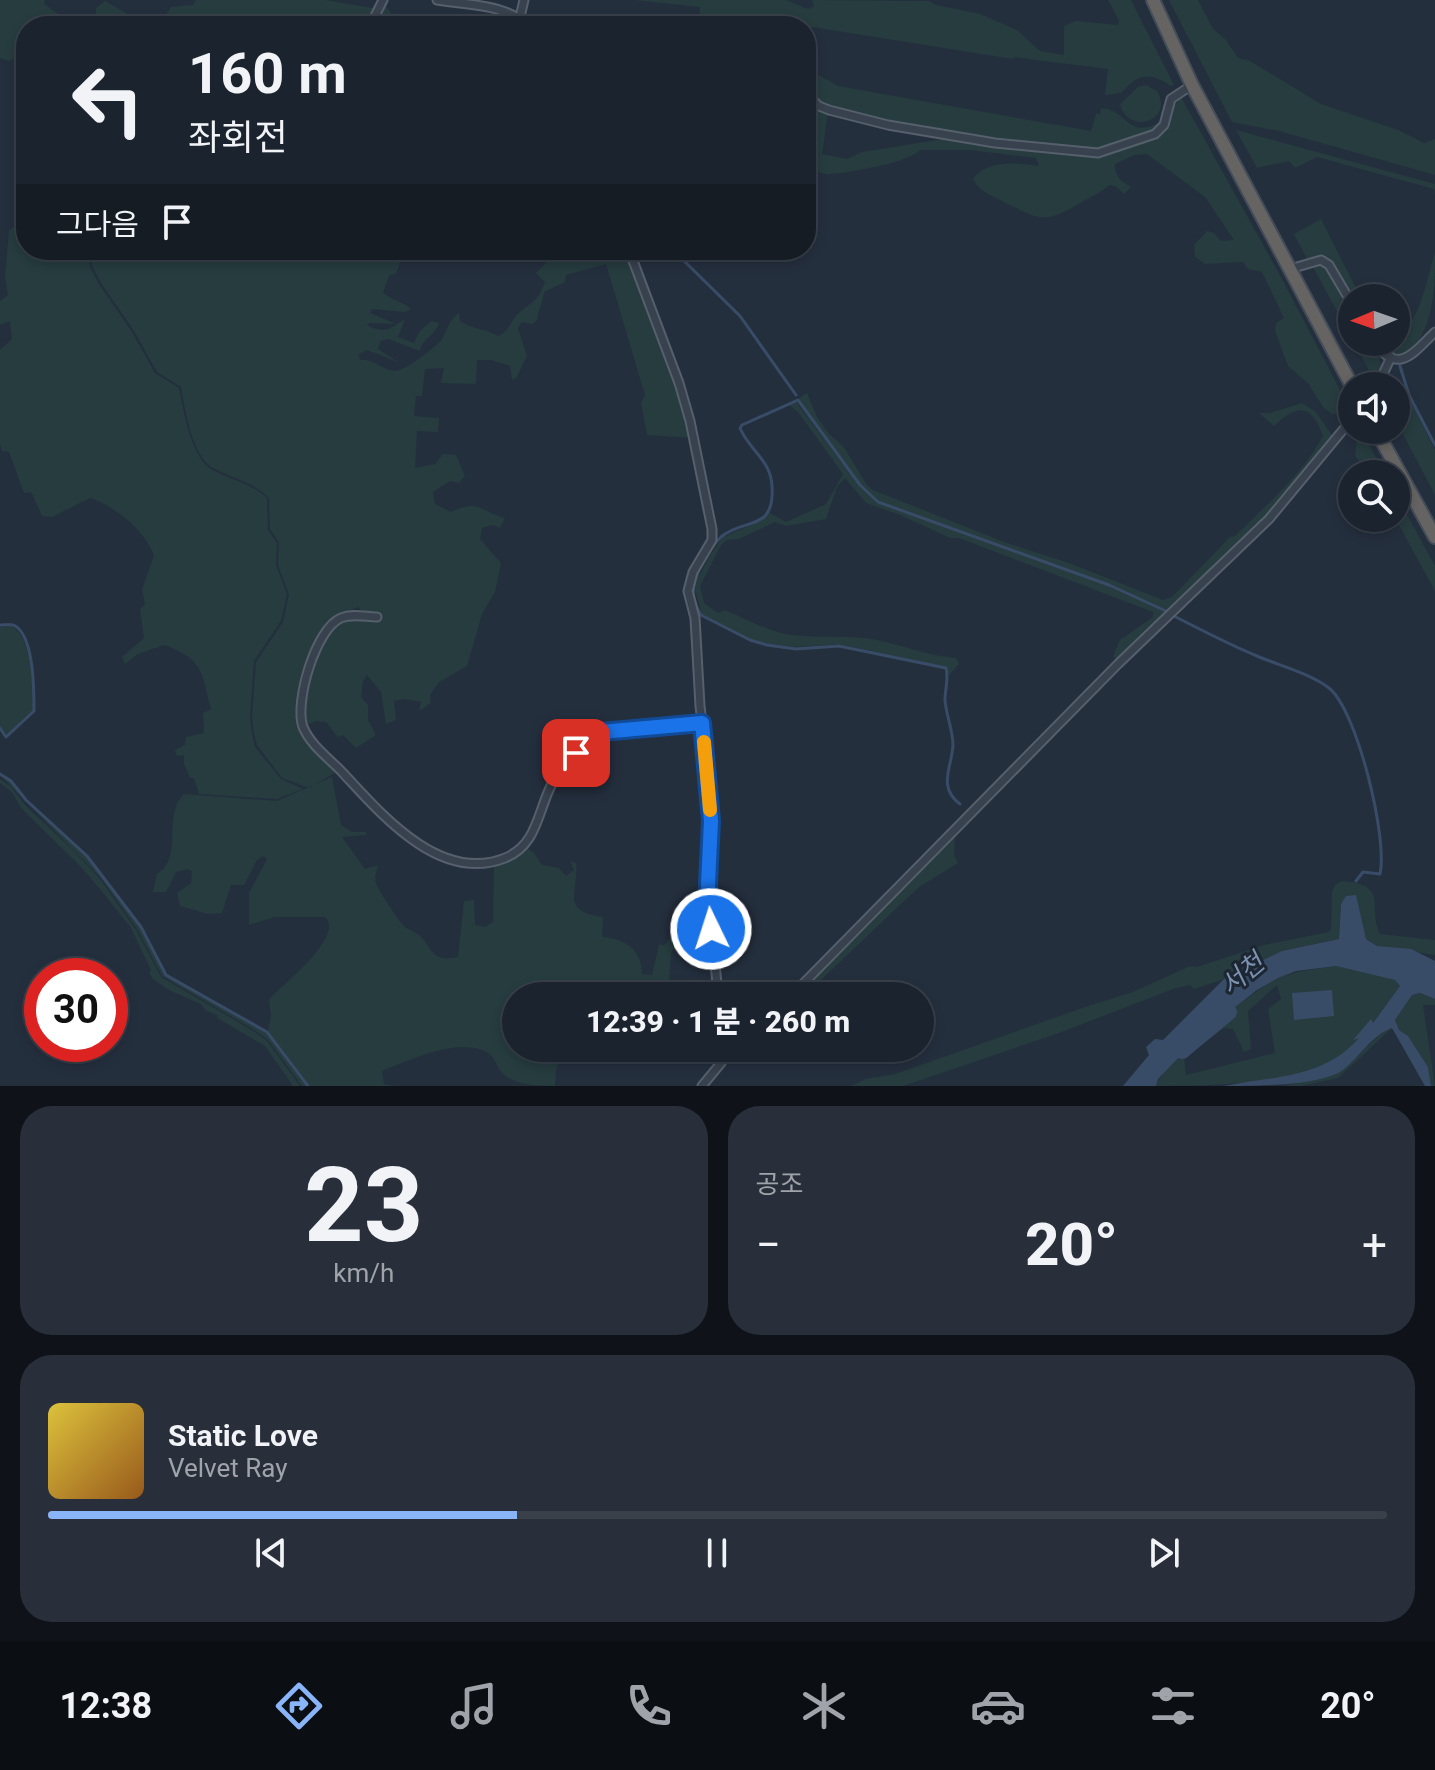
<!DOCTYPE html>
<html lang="ko">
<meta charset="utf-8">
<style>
:root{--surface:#1b232e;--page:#282f3a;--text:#f1f3f6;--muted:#a0a4aa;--line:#39404a;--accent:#8ab4f8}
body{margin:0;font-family:Roboto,"Noto Sans KR",sans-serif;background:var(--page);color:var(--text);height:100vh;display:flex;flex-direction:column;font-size:30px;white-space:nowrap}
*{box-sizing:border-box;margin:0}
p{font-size:26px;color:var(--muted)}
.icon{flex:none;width:44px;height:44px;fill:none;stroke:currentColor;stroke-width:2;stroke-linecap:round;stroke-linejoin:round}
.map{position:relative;height:1086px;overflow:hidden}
.panel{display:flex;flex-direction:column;gap:20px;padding:20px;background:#0f1319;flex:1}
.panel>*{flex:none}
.guide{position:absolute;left:16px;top:16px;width:800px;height:244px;border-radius:32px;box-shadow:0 4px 12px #0003,0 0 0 2px var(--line);background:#1b232e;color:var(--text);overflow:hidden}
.needle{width:52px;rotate:268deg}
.controls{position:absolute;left:1338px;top:284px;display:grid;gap:16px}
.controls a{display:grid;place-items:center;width:72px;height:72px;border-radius:50%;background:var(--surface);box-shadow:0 4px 12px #0003,0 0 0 2px var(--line);font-size:40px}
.speed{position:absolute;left:24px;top:958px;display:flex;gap:16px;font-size:40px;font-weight:700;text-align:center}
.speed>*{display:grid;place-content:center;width:104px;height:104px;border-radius:50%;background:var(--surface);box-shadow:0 4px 12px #0003,0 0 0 2px var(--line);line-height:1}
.speed .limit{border:12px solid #d22;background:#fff;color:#111}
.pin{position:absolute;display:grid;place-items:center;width:68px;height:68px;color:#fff;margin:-34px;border-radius:16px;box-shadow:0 4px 12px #0006}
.me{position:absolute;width:88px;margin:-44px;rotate:356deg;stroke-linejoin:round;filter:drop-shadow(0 0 6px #0008)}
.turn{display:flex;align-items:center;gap:28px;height:168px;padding:0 40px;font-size:36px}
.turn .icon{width:104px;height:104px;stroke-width:2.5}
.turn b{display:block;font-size:56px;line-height:68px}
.then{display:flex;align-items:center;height:76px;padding:0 40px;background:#0003;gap:16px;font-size:30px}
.big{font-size:60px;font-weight:800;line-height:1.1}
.panel .widget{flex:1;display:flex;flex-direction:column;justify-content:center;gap:12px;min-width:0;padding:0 28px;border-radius:32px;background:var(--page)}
.panel .dial{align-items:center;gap:0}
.dial b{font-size:104px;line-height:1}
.song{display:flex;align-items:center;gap:24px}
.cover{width:96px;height:96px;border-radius:12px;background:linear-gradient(135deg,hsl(50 70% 55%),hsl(30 70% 35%))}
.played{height:8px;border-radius:4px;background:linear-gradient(90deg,var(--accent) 35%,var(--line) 35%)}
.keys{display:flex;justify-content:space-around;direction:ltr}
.heat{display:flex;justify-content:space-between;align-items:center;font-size:44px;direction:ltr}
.panel .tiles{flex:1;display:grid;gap:20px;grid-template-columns:1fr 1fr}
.widget:last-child{grid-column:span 2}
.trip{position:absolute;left:502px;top:982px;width:432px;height:80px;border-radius:40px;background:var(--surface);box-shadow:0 4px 12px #0003,0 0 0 2px var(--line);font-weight:800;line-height:80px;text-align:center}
.tab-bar{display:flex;height:128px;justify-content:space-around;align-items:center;background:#0b0e12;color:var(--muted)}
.tab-bar .icon{width:56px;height:56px}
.tab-bar .selected{color:var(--accent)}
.tab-bar b{font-size:36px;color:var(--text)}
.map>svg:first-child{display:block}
.green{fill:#263c3f;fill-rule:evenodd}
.water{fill:#394c67}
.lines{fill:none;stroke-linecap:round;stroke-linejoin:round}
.stream{stroke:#394c67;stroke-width:3}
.river{stroke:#394c67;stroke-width:16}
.minor-casing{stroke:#565f6c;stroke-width:11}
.trunk-casing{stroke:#434c59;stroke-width:16}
.minor{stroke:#38414e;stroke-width:7}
.trunk{stroke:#656462;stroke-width:12}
.route-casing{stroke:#114b97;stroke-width:20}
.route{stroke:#1a73e8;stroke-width:14}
.slow{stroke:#f59e0b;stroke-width:14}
.labels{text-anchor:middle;stroke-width:6;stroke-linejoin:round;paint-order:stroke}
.water-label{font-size:26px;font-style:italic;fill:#7c92b1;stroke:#1d2633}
</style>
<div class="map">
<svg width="1435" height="1086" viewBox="0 0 1435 1086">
<rect width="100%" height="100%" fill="#242f3e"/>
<path class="green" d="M 0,0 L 45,0 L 44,4 L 76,26 L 26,26 L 26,54 L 9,61 L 0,58 Z
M 196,0 L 326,0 L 372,8 L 378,2 L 372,16 L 365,14 L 323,26 L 144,26 L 158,14 L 163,19 L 171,7 L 193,5 Z
M 635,0 L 786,0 L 808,9 L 814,6 L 812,0 L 929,1 L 936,5 L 980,14 L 1017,30 L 1040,51 L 1064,55 L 1064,26 L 1076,21 L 1118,25 L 1119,21 L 1108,0 L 1131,0 L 1174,85 L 1171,86 C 1148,71 1138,74 1121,93 L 1105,95 L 1108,69 L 1013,57 L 1013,59 L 812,27 L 806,29 L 806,26 L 722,26 L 699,20 L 700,7 Z
M 1169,0 L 1198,0 L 1213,29 L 1226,40 L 1238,58 L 1250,61 L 1321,104 L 1398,130 L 1424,143 L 1435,139 L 1435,175 L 1279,131 L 1232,122 Z
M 105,1 L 131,16 L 119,23 L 109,21 L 109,26 L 88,26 L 96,19 L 96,8 Z
M 384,4 L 391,13 L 475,26 L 373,26 Z
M 806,68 L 838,86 L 1091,131 L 1096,114 L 1100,114 L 1101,108 C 1129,110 1127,142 1163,120 L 1155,131 L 1096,151 L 921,128 L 831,106 L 822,102 L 806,88 Z
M 1146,85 L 1157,91 C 1175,121 1128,136 1120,104 L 1138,87 Z
M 806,96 L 828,112 L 822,154 L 847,159 L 862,152 L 950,138 L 1102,156 L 1159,137 L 1167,128 L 1174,107 L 1181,97 L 1281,277 L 1351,411 L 1332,414 L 1323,407 L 1308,383 L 1288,366 L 1275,331 L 1276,323 L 1284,318 L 1262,272 L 1248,269 L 1243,262 L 1205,264 L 1195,257 L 1194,245 L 1207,231 L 1214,233 L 1221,241 L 1234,240 L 1205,197 L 1147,154 L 1134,155 L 1115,164 C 1114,175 1121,182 1131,187 L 1124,194 L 1115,186 L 1109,185 C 1101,193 1092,196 1082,202 C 1044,225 1041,220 1002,201 C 991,195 978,191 973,179 C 987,159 1017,163 1039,166 L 1036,158 L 969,150 L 920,150 C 908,163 851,172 832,174 C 823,175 815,170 806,170 L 806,145 L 810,144 L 816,117 L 806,105 Z
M 1236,130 L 1435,184 L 1435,194 L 1434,189 L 1317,157 L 1295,168 L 1289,161 L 1257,168 Z
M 26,192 L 26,250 L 89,250 L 90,267 L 99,284 L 132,332 L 155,373 L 179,388 C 183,409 191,457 211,469 C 230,480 251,483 267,498 L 268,530 L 277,543 L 276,565 L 287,594 L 281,621 L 254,661 L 250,717 L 252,734 L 255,747 L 281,779 L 303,789 L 277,799 L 199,794 L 194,778 L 190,778 L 184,764 L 184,755 L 177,756 L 175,750 L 185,745 L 186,737 L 204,733 L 203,713 L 211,709 C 201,672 204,659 164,645 L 138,654 L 125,664 L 122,657 L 144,638 L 140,609 L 145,604 L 142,590 L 154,555 C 144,530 116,507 90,498 L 52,517 L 42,516 L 31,492 L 24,493 L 9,452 L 2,451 L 0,444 L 0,350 L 12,339 L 10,321 L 0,325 L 0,301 L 8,295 L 5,278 L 9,230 L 17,225 L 19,210 Z
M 1321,219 L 1361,298 L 1352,298 C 1341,279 1333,253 1307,259 L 1294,234 Z
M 91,250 L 404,250 L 396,274 L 389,275 L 383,293 C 391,299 407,304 411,309 L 405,312 L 372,309 L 370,313 L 396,324 L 369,323 L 367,325 C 386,335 390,328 405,319 L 398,337 L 414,343 L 419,332 L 431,321 L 439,323 C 436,335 422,338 420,351 L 388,339 L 381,341 L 378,349 L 398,362 L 367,350 L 359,354 L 360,360 C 374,358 381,370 395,371 C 405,371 436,347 442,339 C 448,329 449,319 459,313 L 460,321 C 472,329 486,329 498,336 C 511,331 510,320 520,312 C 534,300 537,302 545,282 L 536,273 L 558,250 L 626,250 L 677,384 L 691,438 L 647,435 L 641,403 L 645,395 L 606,264 L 566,275 L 565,282 L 544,292 C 543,303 538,309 537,320 L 533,324 L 522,322 L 518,328 L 527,356 L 516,378 L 512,380 L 510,366 L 491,360 L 477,360 L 476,384 L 441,383 L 444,368 L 425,369 L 422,396 L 416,396 L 414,416 L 439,418 L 438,432 L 417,431 L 415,468 L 435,464 L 443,454 L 456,455 L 465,476 L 459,483 L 450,481 L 433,492 L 435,504 L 451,512 C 480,499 477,510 505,518 L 500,528 L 493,525 L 482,528 L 480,539 L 501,563 L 495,592 L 482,614 L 467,666 L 439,682 L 430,695 L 431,703 L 419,711 L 421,702 L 404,699 L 394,701 L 396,720 L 386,724 L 381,692 L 367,675 L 363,681 L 361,697 L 368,705 L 368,720 L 376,735 L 356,748 L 343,735 L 338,737 L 326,722 L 316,721 L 305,726 C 301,700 314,634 339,620 C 350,614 365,619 377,619 L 377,615 L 364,613 L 358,607 L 351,610 L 351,613 C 344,614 338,615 333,620 C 314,638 293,702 302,727 C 308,745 325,759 338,771 L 309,788 L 282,778 L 257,745 L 254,733 L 252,717 L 256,662 L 283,622 L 289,594 L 278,565 L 279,542 L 270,529 L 269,498 C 253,482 232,478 213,468 C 192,457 185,409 181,387 L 157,372 L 134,331 L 101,283 L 92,266 Z
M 1435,252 C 1435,287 1435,315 1416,345 L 1418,348 C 1401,357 1390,356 1377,342 L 1396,342 L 1396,336 C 1421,323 1427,277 1435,252 Z
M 1320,265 C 1347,284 1352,308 1352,339 L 1313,267 Z
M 1354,342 L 1371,342 C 1378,356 1388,368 1375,382 Z
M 807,393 L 817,417 L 829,434 L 843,446 L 867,485 L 873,490 L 1004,542 L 1069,563 L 1163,600 L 1172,597 L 1230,537 L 1235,536 C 1266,505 1302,475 1323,436 C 1311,402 1297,405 1274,426 L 1259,413 L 1270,413 L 1302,403 L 1316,412 L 1334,438 L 1268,514 L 1167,610 L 1109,584 L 878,501 L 861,484 L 803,407 L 799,398 Z
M 796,402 L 859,486 L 877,503 L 1108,586 L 1163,610 L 1166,614 L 1117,661 L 1113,656 L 1120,640 L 1153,617 L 1153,612 L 959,538 L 950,538 L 900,515 L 866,503 L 845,478 L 837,487 L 826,519 L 786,526 L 775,522 L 739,539 L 727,540 L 721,545 L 700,586 L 704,603 L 718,613 L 725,610 C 751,621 773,635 802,636 C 827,638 851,635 877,640 C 903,645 928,656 956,658 L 959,664 L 949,675 L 946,667 L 839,644 L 796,647 L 768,644 L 750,639 L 702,614 L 695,590 L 697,580 L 710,555 L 723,537 L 760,521 L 770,513 L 786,522 L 826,504 L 843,474 L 798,412 L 789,405 Z
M 1396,402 L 1403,411 L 1411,402 L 1435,450 L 1435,495 L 1396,421 Z
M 1358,430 L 1361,430 L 1385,474 L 1370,474 L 1355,456 Z
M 1396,494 L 1435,566 L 1435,591 L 1395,518 Z
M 11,626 C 33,636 33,689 33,710 L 7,735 L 0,726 L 0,627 Z
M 0,775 L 11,781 L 26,800 L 87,856 L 141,928 L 165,975 L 267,1032 L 308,1086 L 302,1086 L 268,1040 L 256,1031 L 162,976 L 137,929 L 101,878 Z
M 332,777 L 341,825 L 352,832 L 366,832 L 366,835 L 342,837 L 365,869 L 378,865 C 377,871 374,876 376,883 C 377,888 398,920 403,925 C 407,930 414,930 419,935 C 435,950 429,962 458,957 L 464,901 L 474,900 L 475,925 L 485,927 L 493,922 L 494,865 L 527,848 L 534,853 L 542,865 L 559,868 L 566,876 L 574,870 L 570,861 L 576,863 C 579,893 559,911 603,917 L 602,937 C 625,939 642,949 642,974 L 652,975 L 659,945 L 665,945 C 683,921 701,902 702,870 L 708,866 L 708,910 L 697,916 L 671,953 L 668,996 L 516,996 L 516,1048 L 562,1048 L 556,1071 L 555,1086 C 535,1086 511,1086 499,1069 C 495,1061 493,1055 484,1051 C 456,1038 408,1061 382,1071 L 384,1084 L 395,1086 L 310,1086 L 268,1031 L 271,1016 L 269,1000 C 282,984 345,937 325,917 L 275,917 L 249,925 L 249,893 L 267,859 L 263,856 L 257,860 L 244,885 L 231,885 L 222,913 L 208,914 L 180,906 L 177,893 L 191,883 L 192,871 L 188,869 L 176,872 L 166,892 L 153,892 L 157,874 C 185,856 161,817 184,794 L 277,801 Z
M 0,779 L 11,787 L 25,805 L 74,851 L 100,879 L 136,930 L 161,977 L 255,1032 L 267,1041 L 300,1086 L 293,1086 L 265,1046 L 217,1018 L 217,1015 L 205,1010 L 201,1004 L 169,990 L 153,979 L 149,973 L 151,970 L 131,928 L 104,894 L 82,868 L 21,808 L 12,792 L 0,783 Z
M 955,834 L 954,855 L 958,863 L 919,887 L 804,996 L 794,996 L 861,933 Z
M 1342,881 C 1390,885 1367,905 1380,934 L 1435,940 L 1435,955 L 1377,946 L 1366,939 L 1360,919 L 1341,904 L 1339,939 L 1282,951 L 1224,979 L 1194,989 L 1190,985 L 1173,989 L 1059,1033 L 903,1086 L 851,1086 L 866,1079 L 895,1074 L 1088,1006 L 1133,992 L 1190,966 L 1197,967 L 1264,945 L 1329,932 L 1331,929 L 1332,892 L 1335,885 Z
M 1336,966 L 1396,980 L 1400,986 C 1382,1010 1364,1039 1340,1057 C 1301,1085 1204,1086 1156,1086 C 1162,1062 1257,986 1281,977 C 1299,970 1318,969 1336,966 ZM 1277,985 L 1281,999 L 1268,1009 L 1275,1053 L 1186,1075 L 1184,1057 L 1224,1028 L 1233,1029 L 1244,1052 L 1251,1049 L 1248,1011 Z
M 1420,993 L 1435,999 L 1435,1005 L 1423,1005 L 1435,1086 L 1431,1086 L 1428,1067 L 1408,1036 L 1399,1030 L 1395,1020 L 1412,995 Z
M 1392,1028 L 1338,1078 L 1301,1086 L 1282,1086 C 1306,1081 1328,1079 1348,1064 C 1364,1053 1374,1035 1392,1028 Z"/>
<path class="water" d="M 1356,895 L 1366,939 L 1377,946 L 1411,949 L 1435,961 L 1435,999 L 1420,993 L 1412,995 L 1395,1020 L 1399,1030 L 1408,1036 L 1428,1067 L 1431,1086 L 1425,1086 L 1392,1028 C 1370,1036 1359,1059 1340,1072 C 1314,1086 1255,1086 1224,1086 C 1273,1076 1323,1079 1359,1038 L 1353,1040 L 1371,1019 L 1373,1023 L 1400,986 L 1395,980 L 1336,966 L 1296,971 L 1278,978 L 1257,990 L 1203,1032 L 1158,1079 L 1156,1086 L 1123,1086 L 1149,1055 L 1146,1047 L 1155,1039 L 1163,1040 L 1224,979 L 1282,951 L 1339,939 L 1341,904 L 1346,896 Z
M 1332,990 L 1334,1016 L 1294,1020 L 1292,993 Z"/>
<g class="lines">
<path class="stream" d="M 673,250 L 740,316 L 796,395
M 1400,366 L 1409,395 L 1435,445
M 1174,616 C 1201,630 1228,644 1257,656 C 1280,666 1309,673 1329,688 C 1357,710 1388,838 1380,874 L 1363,872 L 1356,881
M 0,625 C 7,625 13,623 18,628 C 34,643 34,691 34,711 L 6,737 L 0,728
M 0,774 L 11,781 L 26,800 L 87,856 L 141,927 L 166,975 L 267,1032 L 308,1086
M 960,804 C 937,787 952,767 953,745 C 953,730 946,715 945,700 C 945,689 949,678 946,668 L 839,646 L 796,649 L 767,645 L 750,640 L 701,615 C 698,610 695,604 694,598 C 690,580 708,549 721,537 C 744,517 775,533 772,486 C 771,460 749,450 740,428 L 742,425 L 798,400 L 860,485 L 878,502 L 1109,585 L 1166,611"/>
<path class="river" d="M 1182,1051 L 1229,1012"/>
<g class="minor-casing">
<path id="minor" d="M 437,0 C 467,5 507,4 528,26
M 520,17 L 524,0
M 370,26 L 383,0
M 806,94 L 819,106 L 829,110 L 888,125 L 995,143 L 1098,153 L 1155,134 L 1164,125 L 1171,99 L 1192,85
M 629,250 L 679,383 L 690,421 L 712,529 L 712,540 L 693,572 L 688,591 L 695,618 L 700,706 L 708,773 L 711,821 L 708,884 L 718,996
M 1290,269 L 1321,260 L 1329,265 L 1352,304
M 1373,342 C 1399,376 1413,353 1435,332
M 1378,385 L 1391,357
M 377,617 C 366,617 353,613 341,618 C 316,628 294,702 303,727 C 311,746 330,759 343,773 C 381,814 440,884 505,858 C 535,846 537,817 549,790 C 556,772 585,741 601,732 L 702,723
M 791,996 L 1118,664 L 1269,519 L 1352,419
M 702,1086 L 721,1063 L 729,1048"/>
</g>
<g class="trunk-casing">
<path id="trunk" d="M 1153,0 L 1192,85 L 1352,386
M 1376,430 L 1435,537"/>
</g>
<use href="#minor" class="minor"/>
<use href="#trunk" class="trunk"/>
</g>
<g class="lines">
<g class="route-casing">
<path id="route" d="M 576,753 L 591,737 L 601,732 L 702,723 L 711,821 L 708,884 L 711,929"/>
</g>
<use href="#route" class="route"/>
<path class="slow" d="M 704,742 L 710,810"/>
</g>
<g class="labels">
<g class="water-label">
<text transform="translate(1242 974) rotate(-40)" y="9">서천</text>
</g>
</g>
</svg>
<div class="controls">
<a><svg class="needle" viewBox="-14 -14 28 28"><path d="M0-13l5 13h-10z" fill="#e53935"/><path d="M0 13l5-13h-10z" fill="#a0a4aa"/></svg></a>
<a><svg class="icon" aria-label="sound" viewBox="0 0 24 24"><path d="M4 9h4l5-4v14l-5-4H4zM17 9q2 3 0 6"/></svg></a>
<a><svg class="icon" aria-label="search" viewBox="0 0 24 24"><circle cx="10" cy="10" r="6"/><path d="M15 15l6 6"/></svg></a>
</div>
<div class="speed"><div class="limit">30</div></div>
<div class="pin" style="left:576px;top:753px;background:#d93025"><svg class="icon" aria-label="arrive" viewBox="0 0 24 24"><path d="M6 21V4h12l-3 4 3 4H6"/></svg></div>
<svg class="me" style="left:711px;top:929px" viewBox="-20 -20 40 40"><circle r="17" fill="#1a73e8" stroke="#fff" stroke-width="3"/><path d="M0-11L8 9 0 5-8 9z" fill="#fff"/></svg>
<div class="trip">12:39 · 1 분 · 260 m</div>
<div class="guide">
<div class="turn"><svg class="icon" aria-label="left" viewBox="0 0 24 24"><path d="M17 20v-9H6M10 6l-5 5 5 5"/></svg><div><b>160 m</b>좌회전</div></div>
<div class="then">그다음<svg class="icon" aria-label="arrive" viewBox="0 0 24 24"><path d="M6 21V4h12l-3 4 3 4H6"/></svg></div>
</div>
</div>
<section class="panel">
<div class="tiles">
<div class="widget dial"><b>23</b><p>km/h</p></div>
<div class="widget"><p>공조</p>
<div class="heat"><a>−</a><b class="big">20°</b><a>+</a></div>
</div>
<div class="widget">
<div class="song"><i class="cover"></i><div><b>Static Love</b><p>Velvet Ray</p></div></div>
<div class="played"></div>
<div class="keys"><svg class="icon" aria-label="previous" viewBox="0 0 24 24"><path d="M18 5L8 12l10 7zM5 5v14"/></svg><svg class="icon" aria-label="pause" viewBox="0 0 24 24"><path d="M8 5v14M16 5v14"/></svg><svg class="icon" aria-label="next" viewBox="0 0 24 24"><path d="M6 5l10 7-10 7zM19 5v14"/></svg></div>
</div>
</div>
</section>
<nav class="tab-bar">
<b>12:38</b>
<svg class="icon selected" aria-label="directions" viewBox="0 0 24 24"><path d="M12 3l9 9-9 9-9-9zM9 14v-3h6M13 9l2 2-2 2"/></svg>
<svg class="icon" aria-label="music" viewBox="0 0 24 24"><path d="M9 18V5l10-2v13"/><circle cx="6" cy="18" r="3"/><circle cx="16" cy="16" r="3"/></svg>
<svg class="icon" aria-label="phone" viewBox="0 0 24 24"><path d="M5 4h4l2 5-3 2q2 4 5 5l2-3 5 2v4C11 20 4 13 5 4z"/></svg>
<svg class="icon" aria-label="climate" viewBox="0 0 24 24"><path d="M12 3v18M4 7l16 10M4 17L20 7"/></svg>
<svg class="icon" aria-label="car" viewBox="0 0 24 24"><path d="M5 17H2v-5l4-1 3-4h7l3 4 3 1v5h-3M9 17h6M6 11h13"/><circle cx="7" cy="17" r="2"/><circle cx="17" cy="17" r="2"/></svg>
<svg class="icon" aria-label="filters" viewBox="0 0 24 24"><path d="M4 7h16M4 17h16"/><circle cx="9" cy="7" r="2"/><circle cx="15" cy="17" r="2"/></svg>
<b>20°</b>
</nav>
